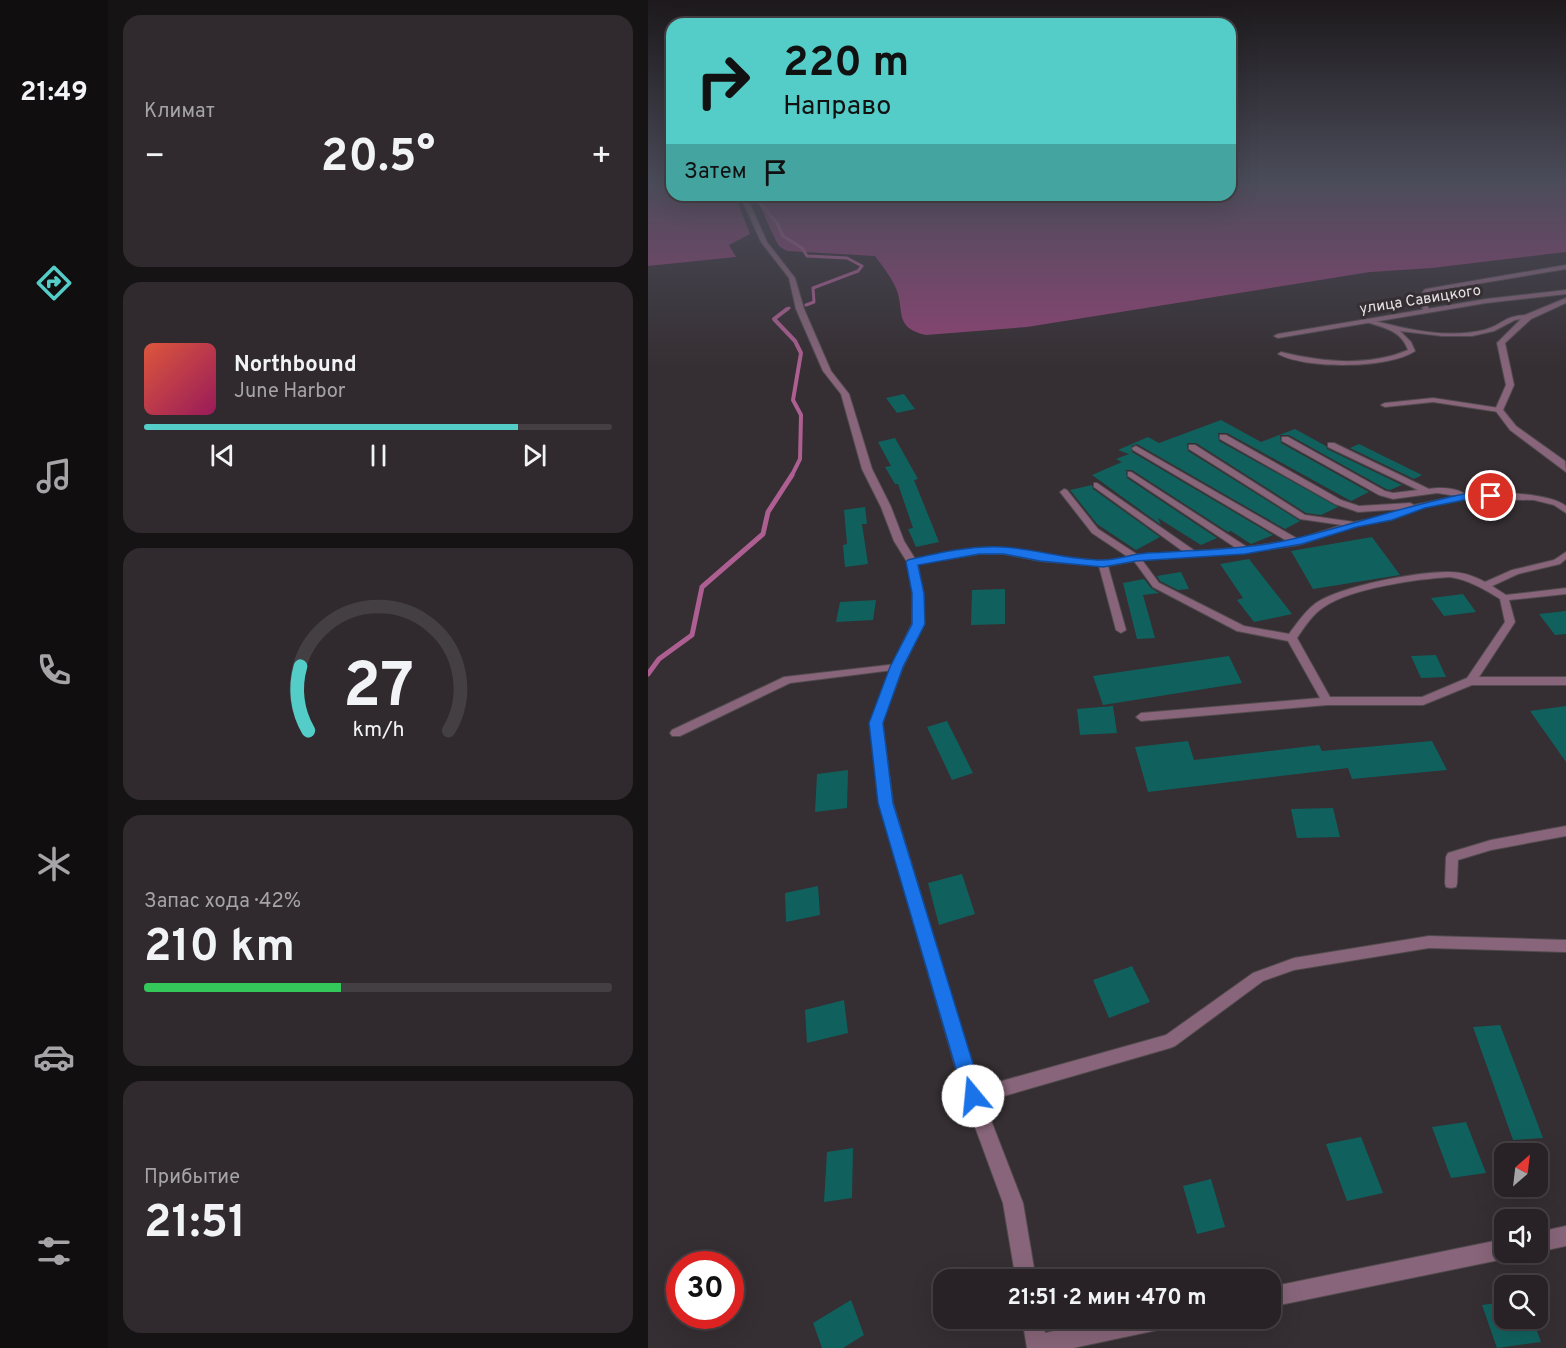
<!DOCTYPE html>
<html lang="ru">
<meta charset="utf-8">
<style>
:root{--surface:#282226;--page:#302a2e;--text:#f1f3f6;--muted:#a5a4a7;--line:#443f43;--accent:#54cdc8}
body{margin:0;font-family:Overpass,sans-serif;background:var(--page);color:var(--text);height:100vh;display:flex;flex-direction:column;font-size:22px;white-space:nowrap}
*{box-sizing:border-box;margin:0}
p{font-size:20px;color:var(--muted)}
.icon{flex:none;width:33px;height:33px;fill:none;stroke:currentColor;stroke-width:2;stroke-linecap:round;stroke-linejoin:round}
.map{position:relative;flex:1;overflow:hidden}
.panel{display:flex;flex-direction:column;gap:15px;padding:15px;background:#161315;width:540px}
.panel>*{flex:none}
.hud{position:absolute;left:18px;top:18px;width:570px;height:183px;border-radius:18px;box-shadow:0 6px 24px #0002,0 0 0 2px var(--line);background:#54cdc8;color:#111;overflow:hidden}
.needle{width:39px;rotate:28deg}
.controls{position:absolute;left:846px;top:1143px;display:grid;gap:12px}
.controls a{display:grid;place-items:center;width:54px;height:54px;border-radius:12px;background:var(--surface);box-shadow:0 6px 24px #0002,0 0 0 2px var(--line);font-size:30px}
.speed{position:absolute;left:18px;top:1251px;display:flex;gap:12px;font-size:30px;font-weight:700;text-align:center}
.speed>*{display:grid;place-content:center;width:78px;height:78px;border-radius:50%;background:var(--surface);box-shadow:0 6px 24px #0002,0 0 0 2px var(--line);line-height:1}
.speed .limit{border:9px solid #d22;background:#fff;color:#111}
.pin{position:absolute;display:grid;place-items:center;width:51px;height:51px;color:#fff;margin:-26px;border:3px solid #fff;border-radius:50%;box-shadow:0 2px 6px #0007}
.me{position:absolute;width:66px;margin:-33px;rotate:343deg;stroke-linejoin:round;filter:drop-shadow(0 0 4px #0008)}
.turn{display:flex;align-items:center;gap:21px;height:126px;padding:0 18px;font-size:27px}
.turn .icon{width:78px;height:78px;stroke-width:2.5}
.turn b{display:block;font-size:42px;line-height:51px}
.then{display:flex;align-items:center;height:57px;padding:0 18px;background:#0003;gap:12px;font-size:22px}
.big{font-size:45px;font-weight:700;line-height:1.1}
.panel .widget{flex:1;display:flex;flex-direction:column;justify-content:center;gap:9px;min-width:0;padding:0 21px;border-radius:18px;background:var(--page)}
.panel .dial{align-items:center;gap:0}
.dial svg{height:156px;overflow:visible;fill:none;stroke:var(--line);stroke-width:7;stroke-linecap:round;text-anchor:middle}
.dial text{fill:var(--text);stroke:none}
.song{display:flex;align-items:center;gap:18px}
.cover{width:72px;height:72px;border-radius:9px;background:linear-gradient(135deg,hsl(10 70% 55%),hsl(330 70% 35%))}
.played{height:6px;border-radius:3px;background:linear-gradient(90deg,var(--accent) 80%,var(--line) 80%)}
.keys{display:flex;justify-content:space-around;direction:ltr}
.heat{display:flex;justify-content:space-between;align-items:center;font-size:33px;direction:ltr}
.charge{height:9px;border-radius:4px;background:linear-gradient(90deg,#34c759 42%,var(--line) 0)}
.trip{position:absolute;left:285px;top:1269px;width:348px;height:60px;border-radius:18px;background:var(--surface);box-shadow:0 6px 24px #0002,0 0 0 2px var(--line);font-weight:700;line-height:60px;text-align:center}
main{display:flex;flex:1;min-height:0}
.dock{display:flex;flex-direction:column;width:108px;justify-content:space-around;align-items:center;background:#100e0f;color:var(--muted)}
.dock .icon{width:42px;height:42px}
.dock .current{color:var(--accent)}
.dock b{font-size:27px;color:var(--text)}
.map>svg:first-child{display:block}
.forest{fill:#904476}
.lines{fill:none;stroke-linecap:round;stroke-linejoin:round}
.stream-far2{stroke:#ad5f91;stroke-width:3}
.stream-far1{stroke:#ad5f91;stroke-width:4}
.stream{stroke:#ad5f91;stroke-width:5}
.building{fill:#10615e}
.lane-casing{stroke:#514b4e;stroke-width:2}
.street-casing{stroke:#514b4e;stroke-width:2}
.lane{fill:#88657a;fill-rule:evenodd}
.street{fill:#88657a;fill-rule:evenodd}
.route{fill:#1a73e8;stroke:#114b97;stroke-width:1.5}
.labels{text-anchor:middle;stroke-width:6;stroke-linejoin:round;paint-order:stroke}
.far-street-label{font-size:15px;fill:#e6e1e4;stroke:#352e32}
</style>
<main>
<nav class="dock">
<b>21:49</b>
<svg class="icon current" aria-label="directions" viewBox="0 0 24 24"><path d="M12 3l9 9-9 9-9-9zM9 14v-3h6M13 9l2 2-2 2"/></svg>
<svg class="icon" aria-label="music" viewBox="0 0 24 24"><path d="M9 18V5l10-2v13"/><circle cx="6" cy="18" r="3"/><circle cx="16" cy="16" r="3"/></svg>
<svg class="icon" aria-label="phone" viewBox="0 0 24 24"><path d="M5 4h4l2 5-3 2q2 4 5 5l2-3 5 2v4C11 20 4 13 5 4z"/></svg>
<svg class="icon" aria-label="climate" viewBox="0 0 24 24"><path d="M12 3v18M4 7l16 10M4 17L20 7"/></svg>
<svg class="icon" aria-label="car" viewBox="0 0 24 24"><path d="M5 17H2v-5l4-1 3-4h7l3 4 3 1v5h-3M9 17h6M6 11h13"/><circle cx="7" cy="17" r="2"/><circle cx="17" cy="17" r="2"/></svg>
<svg class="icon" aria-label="filters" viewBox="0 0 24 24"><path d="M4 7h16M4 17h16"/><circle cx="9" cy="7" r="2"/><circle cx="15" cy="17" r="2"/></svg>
</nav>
<section class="panel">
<div class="widget"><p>Климат</p>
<div class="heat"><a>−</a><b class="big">20.5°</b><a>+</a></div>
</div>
<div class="widget">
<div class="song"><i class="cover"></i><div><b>Northbound</b><p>June Harbor</p></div></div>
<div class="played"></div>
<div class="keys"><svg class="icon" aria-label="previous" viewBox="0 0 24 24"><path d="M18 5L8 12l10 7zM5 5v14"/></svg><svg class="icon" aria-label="pause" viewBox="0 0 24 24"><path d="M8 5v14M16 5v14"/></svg><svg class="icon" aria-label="next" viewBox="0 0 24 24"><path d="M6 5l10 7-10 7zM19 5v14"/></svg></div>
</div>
<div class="widget dial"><svg viewBox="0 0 100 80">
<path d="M14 69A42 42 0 1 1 86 69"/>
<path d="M14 69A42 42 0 0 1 10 36" stroke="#54cdc8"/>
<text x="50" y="56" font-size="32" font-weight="700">27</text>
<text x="50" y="72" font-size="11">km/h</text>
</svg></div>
<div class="widget"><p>Запас хода · 42%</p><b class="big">210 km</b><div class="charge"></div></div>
<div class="widget"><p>Прибытие</p><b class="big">21:51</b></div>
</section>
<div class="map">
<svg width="918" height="1348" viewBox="0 0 918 1348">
<rect width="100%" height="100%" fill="#352e32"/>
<path class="forest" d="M 0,183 L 24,183 L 24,195 L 87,195 L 102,234 L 81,245 L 88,257 L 0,266 Z
M 582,183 L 918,183 L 918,252 L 784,268 L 722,272 L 379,327 L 278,335 C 243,327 259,309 246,284 C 241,275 234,265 227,256 L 139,251 L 131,246 L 127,239 L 107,195 L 582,195 Z"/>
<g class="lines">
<path class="stream-far2" d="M 17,183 L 24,185
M 105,195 L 129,223 L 135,236 L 154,248 L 159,256 L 199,258 L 214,266 L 210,271 L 165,288 L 166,302 L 158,305
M 137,311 L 141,308"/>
<path class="stream-far1" d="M 139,309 L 126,319 L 147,341 L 153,353 L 145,400 L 153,415 L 152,459 L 143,477"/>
<path class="stream" d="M 0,674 L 11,659 L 44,635 L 54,587 L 115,534 L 120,512 L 144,475"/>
</g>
<path class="building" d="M 256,394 L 267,409 L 249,413 L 238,398 Z
M 573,420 L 613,442 L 647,429 L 678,446 L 679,449 L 754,485 L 742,490 L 738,489 L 641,435 L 632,435 L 633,443 L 721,492 L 703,501 L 579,433 L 570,433 L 571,441 L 690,507 L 673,515 L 658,513 L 548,443 L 539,443 L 540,451 L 652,521 L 637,529 L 489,444 L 483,446 L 484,452 L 625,535 L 603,544 L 583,531 L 580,532 L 484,470 L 478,470 L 479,478 L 569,538 L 553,545 L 510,518 L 513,525 L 444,475 L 474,462 L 468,459 L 481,454 L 470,450 L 500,437 L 511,443 Z
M 247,438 L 270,479 L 266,480 L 291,542 L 268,547 L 260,529 L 265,528 L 250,484 L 247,484 L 237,467 L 243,466 L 230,442 Z
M 711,444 L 774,475 L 766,479 L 702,448 Z
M 444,485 L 445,489 L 512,537 L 488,550 L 449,524 L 422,490 Z
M 217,507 L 219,524 L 214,524 L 220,564 L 197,567 L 195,545 L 199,544 L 196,510 Z
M 724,537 L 752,575 L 665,589 L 643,551 Z
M 601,559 L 644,614 L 606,622 L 589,600 L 595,598 L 572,564 Z
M 533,572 L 541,589 L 530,590 L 512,581 L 509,576 Z
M 496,579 L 503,588 L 511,593 L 495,595 L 507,638 L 489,639 L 475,583 Z
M 357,589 L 357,624 L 323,625 L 324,590 Z
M 815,594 L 828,612 L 796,616 L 783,598 Z
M 228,600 L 225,620 L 188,622 L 192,602 Z
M 918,611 L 918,634 L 907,635 L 891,614 Z
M 788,655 L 798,677 L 773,678 L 763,656 Z
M 581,656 L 594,683 L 455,705 L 445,676 Z
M 465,706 L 469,733 L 432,735 L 429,709 Z
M 918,706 L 918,762 L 882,711 Z
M 299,721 L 325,773 L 304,780 L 279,727 Z
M 540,741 L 546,760 L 671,745 L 674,751 L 784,741 L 799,770 L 704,779 L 700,768 L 500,792 L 487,747 Z
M 200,770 L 199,808 L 167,812 L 169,774 Z
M 685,808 L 692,837 L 649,838 L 643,809 Z
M 314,874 L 327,914 L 291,925 L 280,883 Z
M 170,886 L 172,915 L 138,922 L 137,893 Z
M 484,966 L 502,1002 L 461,1018 L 445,980 Z
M 196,1000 L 200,1033 L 159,1043 L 157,1010 Z
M 852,1025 L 895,1138 L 865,1140 L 825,1027 Z
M 818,1122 L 838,1173 L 803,1178 L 784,1127 Z
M 713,1137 L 735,1193 L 699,1201 L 678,1144 Z
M 205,1148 L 204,1198 L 176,1202 L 179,1152 Z
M 563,1179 L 577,1227 L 549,1234 L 535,1186 Z
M 203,1300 L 216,1335 L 195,1348 L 174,1348 L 165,1323 Z
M 856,1302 L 856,1318 L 884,1318 L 893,1342 L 849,1348 L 834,1305 Z"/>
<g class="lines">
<g class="lane-casing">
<path id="lane" d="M 918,265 L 918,269 L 780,292 L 777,298 L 781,310 L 778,312 L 775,310 L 771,298 L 776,290 L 778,289 Z
M 880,315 L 883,317 L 882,318 L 867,320 L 846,331 L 824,336 L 794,336 L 752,331 L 763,342 L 767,351 C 741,369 657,369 630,354 L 633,352 C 675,362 720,367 760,350 C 753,330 736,328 718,322 L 717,321 L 720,319 C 756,329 799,339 836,330 C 855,325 856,315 880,315 Z
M 785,398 L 851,408 L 855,410 L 851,412 L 785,402 L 737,407 L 733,405 L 737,403 Z
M 572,435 L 578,435 L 693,500 L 711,506 L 762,503 L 766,505 L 809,496 L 789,493 L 745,499 L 731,495 L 634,441 L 634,437 L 640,437 L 737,491 L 745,493 L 770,490 L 680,447 L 680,443 L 686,443 L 781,489 C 792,487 809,488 817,494 C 839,491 901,492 918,506 L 918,513 L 906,505 L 886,500 L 821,499 L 777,507 L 743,520 L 709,526 L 650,545 L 597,553 L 494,560 L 511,583 L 596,626 L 641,634 C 649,623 657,611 668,603 C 693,586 772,571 802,572 C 815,572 826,576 837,582 L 864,570 L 906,560 L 918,552 L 918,559 L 912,564 L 870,574 L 844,586 L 858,595 L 918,588 L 918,594 L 861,600 L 867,622 L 831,677 L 918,677 L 918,685 L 824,685 L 775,705 L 679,705 L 493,721 L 488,717 L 493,713 L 672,698 L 640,641 L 589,631 L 505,587 L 486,561 L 460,566 L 478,630 L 473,633 L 468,630 L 451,566 L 392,561 L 356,554 L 331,554 L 264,565 L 259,562 L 264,559 L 331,548 L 356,548 L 392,555 L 455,561 L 480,557 L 444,533 L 412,492 L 416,489 L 419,490 L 450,529 L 490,555 L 536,552 L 446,487 L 446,483 L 449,483 L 547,551 L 588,548 L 480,476 L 480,472 L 483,472 L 599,547 L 639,541 L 485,450 L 484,448 L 488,446 L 650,539 L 694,525 L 652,519 L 541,449 L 541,445 L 547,445 L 657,515 L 706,522 L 738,516 L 757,509 L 710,512 L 687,504 L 572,439 ZM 802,577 C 821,580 836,589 852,599 L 857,622 L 819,678 L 774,697 L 682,697 L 649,638 C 657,626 665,614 676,607 C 704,588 769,579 802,577 Z
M 249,664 L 253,665 L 254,667 L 253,669 L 142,683 L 32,736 L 24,736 L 22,733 L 24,730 L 136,677 Z
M 918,826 L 918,836 L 843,850 L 810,860 L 809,883 L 808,887 L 803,888 L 798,887 L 797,883 L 798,857 L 800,853 L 843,840 Z
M 781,936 L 918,940 L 918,952 L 781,948 L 646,970 L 615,981 L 527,1046 L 522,1048 L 325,1105 L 320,1102 L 317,1097 L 320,1092 L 325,1089 L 518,1035 L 605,973 L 646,958 Z"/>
</g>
<g class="street-casing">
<path id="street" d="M 92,195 L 98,195 L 119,242 L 147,278 L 156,309 L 183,371 L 201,394 L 224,469 L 243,507 L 256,541 L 269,562 L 275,593 L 276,624 L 255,667 L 234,723 L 245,803 L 334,1097 L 375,1203 L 388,1280 L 368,1280 L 355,1203 L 316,1097 L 231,803 L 222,723 L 243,667 L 264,624 L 265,593 L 259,562 L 246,541 L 233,507 L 214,469 L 193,394 L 175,371 L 148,309 L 141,278 L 113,242 Z
M 918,290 L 918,294 L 838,303 L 630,338 L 626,336 L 630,334 L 838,299 Z
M 918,298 L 918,303 L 883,319 L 857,343 L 866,385 L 855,410 L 868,426 L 917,461 L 918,472 L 862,430 L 847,410 L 858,385 L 849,343 L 877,315 Z
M 918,1226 L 918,1246 L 890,1252 L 890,1232 Z
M 856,1239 L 856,1252 L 864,1252 L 863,1256 L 856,1259 L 622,1307 L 622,1287 Z
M 374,1318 L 394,1318 L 397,1333 L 467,1318 L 529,1318 L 526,1325 L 519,1328 L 425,1348 L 379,1348 Z"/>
</g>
<use href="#lane" class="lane"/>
<use href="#street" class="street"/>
</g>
<linearGradient id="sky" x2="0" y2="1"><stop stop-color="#1d191c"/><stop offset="0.49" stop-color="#4b4c5a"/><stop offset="1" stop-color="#4b4c5a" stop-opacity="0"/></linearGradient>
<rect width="918" height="372" fill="url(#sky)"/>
<path class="route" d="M 821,493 L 843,493 L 848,496 L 843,500 L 821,499 L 777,508 L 744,520 L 709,527 L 654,544 L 597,554 L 488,561 L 455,567 L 392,561 L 356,554 L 331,554 L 270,565 L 276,593 L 277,624 L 255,667 L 235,723 L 245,803 L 335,1096 L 332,1103 L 325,1106 L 318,1103 L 230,803 L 221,723 L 242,667 L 264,624 L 264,593 L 258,562 L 260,560 C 290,553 324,545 355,547 C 387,549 421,560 454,560 C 469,560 484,554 499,553 C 549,550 601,550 649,538 C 707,524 763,504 821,493 Z"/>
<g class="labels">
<g class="far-street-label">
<text transform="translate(772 299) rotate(-9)" y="5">улица Савицкого</text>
</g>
</g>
</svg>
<div class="controls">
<a><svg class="needle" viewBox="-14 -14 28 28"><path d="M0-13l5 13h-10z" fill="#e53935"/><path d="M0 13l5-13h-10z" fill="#a5a4a7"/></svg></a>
<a><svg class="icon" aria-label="sound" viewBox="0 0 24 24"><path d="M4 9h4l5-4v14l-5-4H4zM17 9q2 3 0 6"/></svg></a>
<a><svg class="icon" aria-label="search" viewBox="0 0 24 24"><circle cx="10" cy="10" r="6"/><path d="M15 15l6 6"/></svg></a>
</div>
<div class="speed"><div class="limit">30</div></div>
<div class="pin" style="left:843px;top:496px;background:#d93025"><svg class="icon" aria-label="arrive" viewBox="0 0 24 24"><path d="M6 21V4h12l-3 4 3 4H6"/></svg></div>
<svg class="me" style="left:325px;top:1096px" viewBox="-20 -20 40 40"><circle r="19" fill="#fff"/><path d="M0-13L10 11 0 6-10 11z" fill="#1a73e8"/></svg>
<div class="trip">21:51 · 2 мин · 470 m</div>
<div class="hud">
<div class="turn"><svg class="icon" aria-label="right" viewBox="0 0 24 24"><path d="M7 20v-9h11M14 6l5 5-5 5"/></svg><div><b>220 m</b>Направо</div></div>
<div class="then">Затем<svg class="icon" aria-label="arrive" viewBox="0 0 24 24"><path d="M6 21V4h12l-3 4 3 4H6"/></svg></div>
</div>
</div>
</main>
